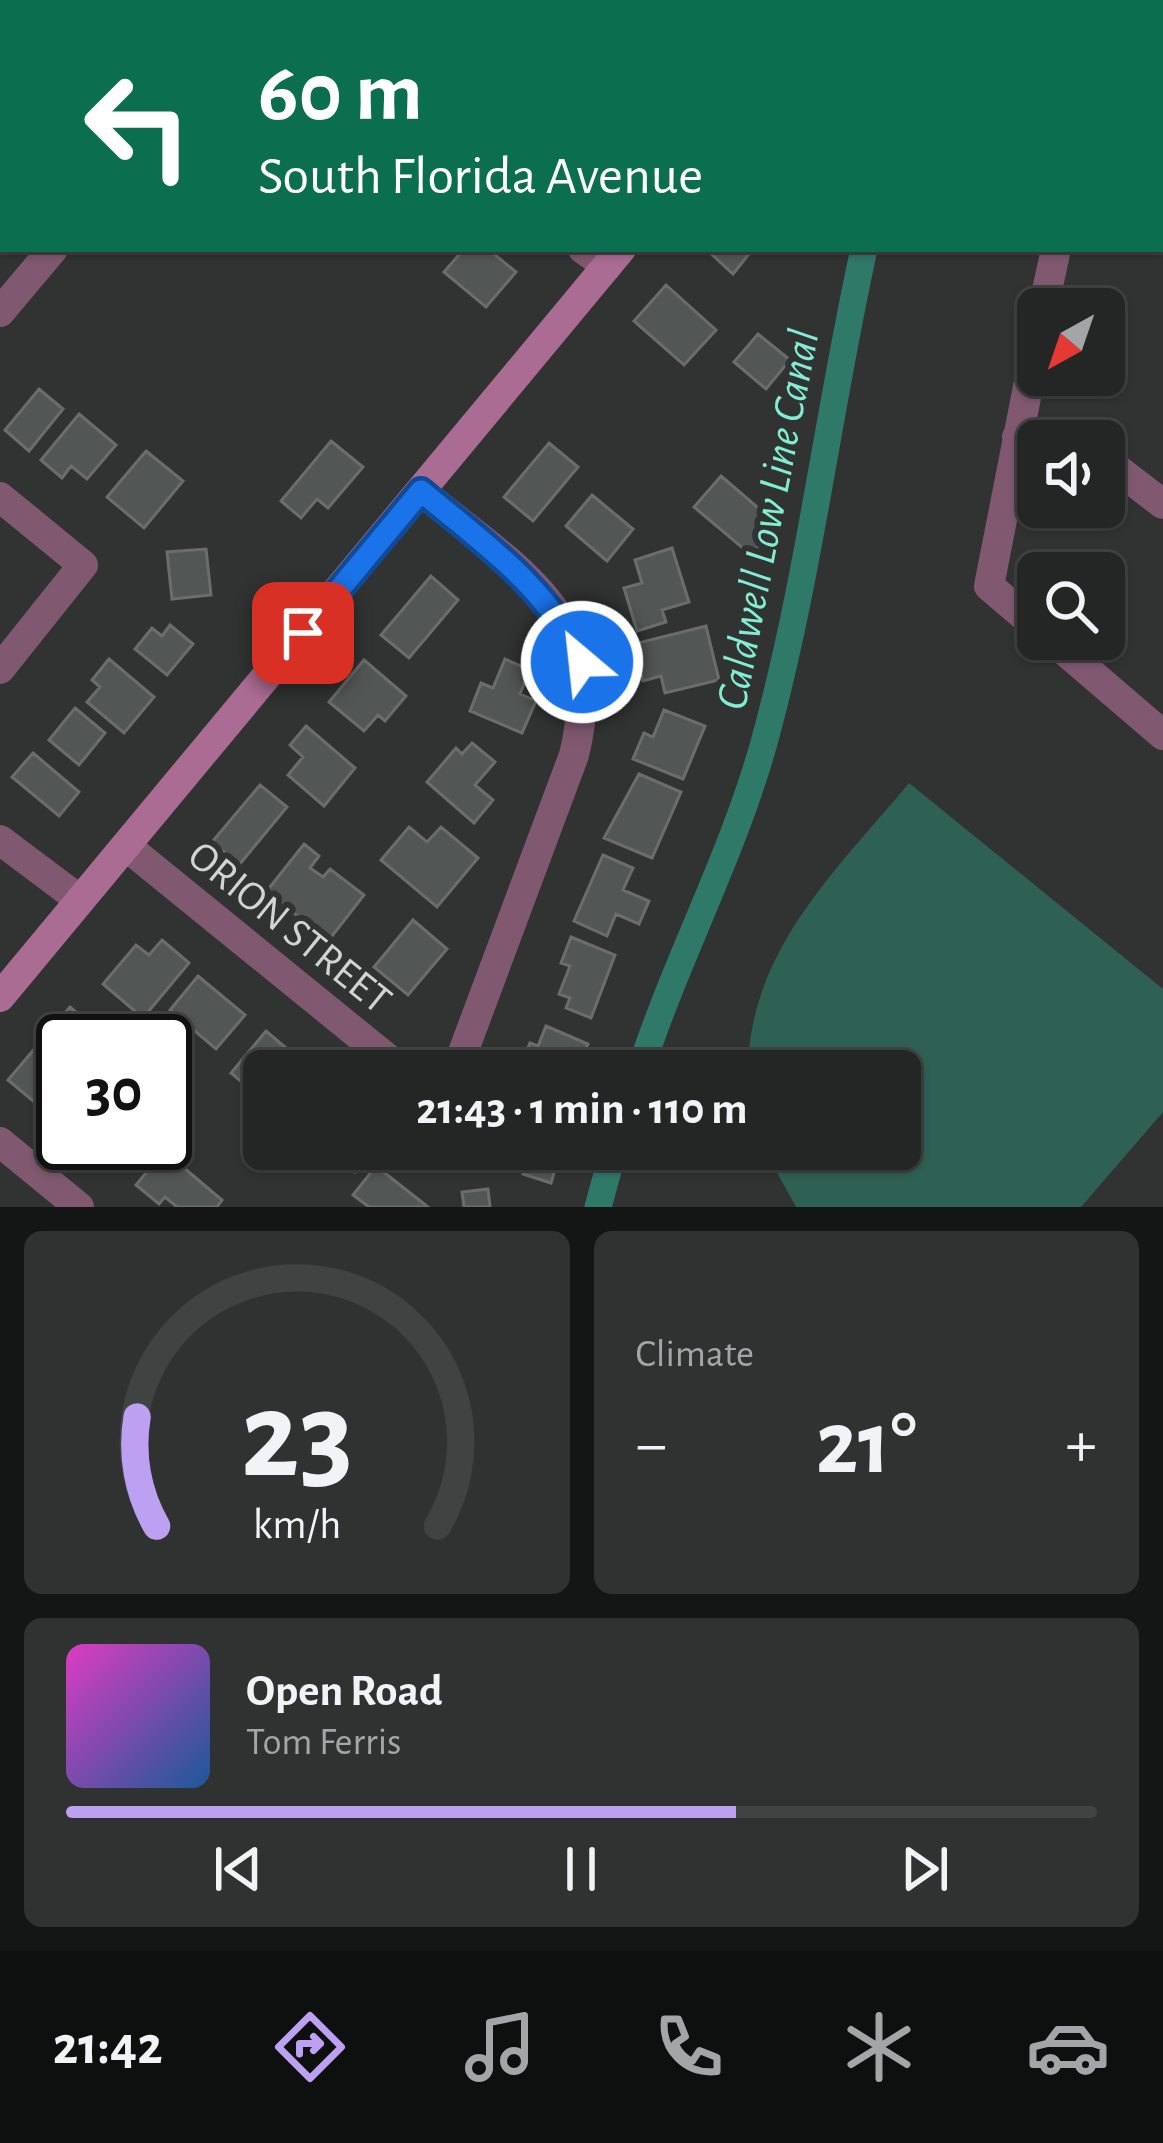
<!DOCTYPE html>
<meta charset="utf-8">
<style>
:root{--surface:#242626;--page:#303232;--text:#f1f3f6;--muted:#a3a5a7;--line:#414343;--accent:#bca0f2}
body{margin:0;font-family:"Alegreya Sans",sans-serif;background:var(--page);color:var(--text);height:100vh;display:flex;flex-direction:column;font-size:45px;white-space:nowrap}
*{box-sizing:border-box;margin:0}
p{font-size:39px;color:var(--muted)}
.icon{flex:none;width:66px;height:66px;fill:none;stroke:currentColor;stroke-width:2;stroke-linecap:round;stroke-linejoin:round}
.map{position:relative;height:1207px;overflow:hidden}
.drawer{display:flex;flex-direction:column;gap:24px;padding:24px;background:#141515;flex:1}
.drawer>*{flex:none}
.guide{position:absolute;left:0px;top:0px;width:1164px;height:252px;box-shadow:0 3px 9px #0004,0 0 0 3px var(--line);background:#0b6e4f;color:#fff;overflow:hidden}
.needle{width:78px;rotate:220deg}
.controls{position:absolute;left:1017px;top:288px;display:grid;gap:24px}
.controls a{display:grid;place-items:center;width:108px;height:108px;border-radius:18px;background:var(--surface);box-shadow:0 3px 9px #0004,0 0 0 3px var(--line);font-size:60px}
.speed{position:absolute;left:36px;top:1014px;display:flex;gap:24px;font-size:60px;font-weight:700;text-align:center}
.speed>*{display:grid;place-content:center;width:156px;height:156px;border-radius:50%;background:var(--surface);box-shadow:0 3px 9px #0004,0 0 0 3px var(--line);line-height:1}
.speed .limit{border:6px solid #111;border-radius:18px;background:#fff;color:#111}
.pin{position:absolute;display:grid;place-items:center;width:102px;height:102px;color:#fff;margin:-51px;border-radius:24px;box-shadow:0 6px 18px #0006}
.me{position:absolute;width:132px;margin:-66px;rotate:332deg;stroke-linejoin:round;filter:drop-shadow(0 0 9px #0008)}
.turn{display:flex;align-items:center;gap:42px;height:252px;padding:0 60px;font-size:54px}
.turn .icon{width:156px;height:156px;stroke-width:2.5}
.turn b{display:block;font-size:84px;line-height:102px}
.big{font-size:90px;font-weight:700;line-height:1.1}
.drawer .card{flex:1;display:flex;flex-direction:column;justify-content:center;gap:18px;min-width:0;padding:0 42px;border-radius:18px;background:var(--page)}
.drawer .dial{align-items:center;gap:0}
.dial svg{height:312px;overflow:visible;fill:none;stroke:var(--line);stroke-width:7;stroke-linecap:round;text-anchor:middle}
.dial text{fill:var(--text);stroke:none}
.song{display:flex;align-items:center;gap:36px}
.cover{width:144px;height:144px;border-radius:18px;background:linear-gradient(135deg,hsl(310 70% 55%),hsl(210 70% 35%))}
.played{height:12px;border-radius:6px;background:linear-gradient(90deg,var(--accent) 65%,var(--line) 65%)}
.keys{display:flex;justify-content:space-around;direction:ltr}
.heat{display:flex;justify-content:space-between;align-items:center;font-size:66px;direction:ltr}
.drawer .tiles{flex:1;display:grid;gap:24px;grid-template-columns:1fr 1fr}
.card:last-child{grid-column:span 2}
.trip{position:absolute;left:243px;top:1050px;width:678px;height:120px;border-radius:18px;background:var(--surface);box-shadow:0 3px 9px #0004,0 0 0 3px var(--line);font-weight:700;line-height:120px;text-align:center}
.tabs{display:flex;height:192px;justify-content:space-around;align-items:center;background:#0e0f0f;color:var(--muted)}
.tabs .icon{width:84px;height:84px}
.tabs .current{color:var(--accent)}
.tabs b{font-size:54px;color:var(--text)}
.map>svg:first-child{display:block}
.green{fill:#2f6054}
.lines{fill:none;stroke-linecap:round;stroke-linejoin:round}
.canal{stroke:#2f7969;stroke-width:27}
.building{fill:#525655;stroke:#6a6d6c;stroke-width:3}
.street{stroke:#805870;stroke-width:30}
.secondary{stroke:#ab6c93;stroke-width:30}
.route-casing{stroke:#114b97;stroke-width:30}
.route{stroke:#1a73e8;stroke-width:21}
.labels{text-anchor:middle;stroke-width:12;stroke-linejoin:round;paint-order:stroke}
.street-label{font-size:42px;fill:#d2d4d3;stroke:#303332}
.water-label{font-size:45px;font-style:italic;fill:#81edd2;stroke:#303332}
</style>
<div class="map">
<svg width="1163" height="1207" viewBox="0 0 1163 1207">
<rect width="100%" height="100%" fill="#303332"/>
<path class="green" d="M 909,783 L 1163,989 L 1163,1112 L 1081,1207 L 796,1207 L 764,1149 L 900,1149 L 900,1071 L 748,1071 C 749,950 837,870 909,783 Z"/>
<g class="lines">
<path class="canal" d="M 913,3 L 913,0
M 640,1071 C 676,959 734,853 765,739 C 809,578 828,412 864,249
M 598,1207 L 614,1149"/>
</g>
<path class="building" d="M 464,249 L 488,249 L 516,272 L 486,307 L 444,272 Z
M 706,249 L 753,249 L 733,274 Z
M 666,285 L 716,330 L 684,365 L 634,321 Z
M 758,334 L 790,360 L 766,389 L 734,362 Z
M 39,389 L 63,409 L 29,451 L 5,430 Z
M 79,414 L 116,445 L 87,479 L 71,466 L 62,478 L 41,460 Z
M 331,441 L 363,467 L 328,508 L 317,499 L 301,518 L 281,501 Z
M 549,443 L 578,467 L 533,521 L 504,497 Z
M 146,451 L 183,481 L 144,528 L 107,497 Z
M 721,476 L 777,524 L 751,555 L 694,507 Z
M 592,495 L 633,529 L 607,561 L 566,526 Z
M 672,548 L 689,602 L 662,610 L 666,622 L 637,631 L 624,588 L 642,583 L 635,560 Z
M 206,549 L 211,595 L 172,599 L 167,552 Z
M 431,576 L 458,600 L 409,658 L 381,635 Z
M 170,625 L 193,644 L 167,675 L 135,649 L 152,628 L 162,636 Z
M 706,626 L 719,680 L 665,693 L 661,676 L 643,681 L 634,644 Z
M 109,659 L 154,697 L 124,733 L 87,702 L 100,687 L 92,680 Z
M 505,659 L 530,670 L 520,694 L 536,701 L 522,733 L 470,711 L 481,683 L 493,688 Z
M 364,660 L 406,696 L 385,721 L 378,715 L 364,731 L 329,702 Z
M 75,708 L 105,733 L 79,765 L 49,740 Z
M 664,710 L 705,726 L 683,779 L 633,759 L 644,733 L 653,737 Z
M 306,726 L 355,768 L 324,806 L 288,775 L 303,757 L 290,745 Z
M 472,743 L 495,762 L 475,785 L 493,800 L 474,823 L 427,782 L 456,748 L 462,754 Z
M 33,753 L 79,792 L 59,816 L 12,777 Z
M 639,774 L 681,792 L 652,858 L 604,838 Z
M 260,785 L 287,807 L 239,865 L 212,842 Z
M 409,827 L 427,842 L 441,827 L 478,858 L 437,907 L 381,860 Z
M 304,844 L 319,856 L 310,868 L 323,877 L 330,869 L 364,895 L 329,940 L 266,892 Z
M 603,855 L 633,868 L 623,890 L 649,901 L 639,924 L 616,914 L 607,936 L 574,921 Z
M 413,920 L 447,949 L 408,995 L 374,967 Z
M 571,937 L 615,955 L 591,1018 L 566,1008 L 570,998 L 559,994 L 570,966 L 561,963 Z
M 162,940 L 189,963 L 143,1018 L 103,984 L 136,945 L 149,955 Z
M 198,976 L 245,1015 L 216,1049 L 170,1010 Z
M 70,1007 L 110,1041 L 63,1041 L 63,1102 L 51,1116 L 8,1080 Z
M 546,1026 L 588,1044 L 576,1071 L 520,1067 L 530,1043 L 538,1046 Z
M 266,1031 L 313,1071 L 264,1071 L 261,1098 L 231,1073 Z
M 99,1143 L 149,1143 L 151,1145 L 130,1170 Z
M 328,1149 L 374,1149 L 355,1172 Z
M 521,1149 L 561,1149 L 551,1183 L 523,1174 L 528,1155 Z
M 164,1151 L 222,1200 L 217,1207 L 177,1207 L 165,1197 L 159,1204 L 136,1185 Z
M 376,1166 L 428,1207 L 369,1207 L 353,1195 Z
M 488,1189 L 490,1207 L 464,1207 L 462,1192 Z"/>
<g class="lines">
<path class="street" d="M 264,0 L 267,3
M 1094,0 L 1094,3
M 553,3 L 555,0
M 0,132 L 3,135
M 1161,137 L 1163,138
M 583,249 L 607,266
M 1043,309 L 1056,249
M 0,312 L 53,249
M 1038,336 L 989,586 L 1038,628
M 1017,437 L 1072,441
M 1104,459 L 1163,504
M 421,491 C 517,571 609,613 574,755 L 456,1071
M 0,497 L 83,565 L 0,669
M 1051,639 L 1163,735
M 0,840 L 80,900
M 126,846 L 403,1071
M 0,1142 L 79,1207"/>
<path class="secondary" d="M 828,3 L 830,0
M 0,997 L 621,249"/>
</g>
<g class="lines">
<g class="route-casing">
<path id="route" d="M 303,633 L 421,491 C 483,543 547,586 582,662"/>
</g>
<use href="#route" class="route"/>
</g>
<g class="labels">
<g class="street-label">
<text transform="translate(291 926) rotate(39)" y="15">ORION STREET</text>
</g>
<g class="water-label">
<text transform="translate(766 519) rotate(-79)" y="16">Caldwell Low Line Canal</text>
</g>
</g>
</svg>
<div class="controls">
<a><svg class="needle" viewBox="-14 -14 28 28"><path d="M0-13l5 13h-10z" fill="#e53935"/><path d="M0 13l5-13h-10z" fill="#a3a5a7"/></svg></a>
<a><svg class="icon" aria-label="sound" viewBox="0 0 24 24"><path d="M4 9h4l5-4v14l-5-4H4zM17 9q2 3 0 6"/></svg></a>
<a><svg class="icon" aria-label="search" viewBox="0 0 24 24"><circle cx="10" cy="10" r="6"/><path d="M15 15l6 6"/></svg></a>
</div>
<div class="speed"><div class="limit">30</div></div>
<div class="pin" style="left:303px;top:633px;background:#d93025"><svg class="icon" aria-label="arrive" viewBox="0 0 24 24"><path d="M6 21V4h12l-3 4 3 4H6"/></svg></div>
<svg class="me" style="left:582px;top:662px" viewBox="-20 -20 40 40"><circle r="17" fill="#1a73e8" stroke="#fff" stroke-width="3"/><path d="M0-11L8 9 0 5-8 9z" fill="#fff"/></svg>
<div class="trip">21:43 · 1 min · 110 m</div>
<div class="guide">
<div class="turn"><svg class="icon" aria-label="left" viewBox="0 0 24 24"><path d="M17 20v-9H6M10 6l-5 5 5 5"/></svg><div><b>60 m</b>South Florida Avenue</div></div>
</div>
</div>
<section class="drawer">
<div class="tiles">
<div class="card dial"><svg viewBox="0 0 100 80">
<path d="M14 69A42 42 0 1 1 86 69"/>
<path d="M14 69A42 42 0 0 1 9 41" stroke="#bca0f2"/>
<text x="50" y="56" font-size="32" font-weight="700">23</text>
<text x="50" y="72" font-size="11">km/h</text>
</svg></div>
<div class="card"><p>Climate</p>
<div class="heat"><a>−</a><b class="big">21°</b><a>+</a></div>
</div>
<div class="card">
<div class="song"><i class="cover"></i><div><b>Open Road</b><p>Tom Ferris</p></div></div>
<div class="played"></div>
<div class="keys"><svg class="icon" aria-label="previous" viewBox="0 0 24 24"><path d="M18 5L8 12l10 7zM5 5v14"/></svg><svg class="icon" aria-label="pause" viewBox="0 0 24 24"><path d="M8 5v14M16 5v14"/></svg><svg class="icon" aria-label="next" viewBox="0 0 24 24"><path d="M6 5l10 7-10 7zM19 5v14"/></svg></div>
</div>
</div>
</section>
<nav class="tabs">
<b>21:42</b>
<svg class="icon current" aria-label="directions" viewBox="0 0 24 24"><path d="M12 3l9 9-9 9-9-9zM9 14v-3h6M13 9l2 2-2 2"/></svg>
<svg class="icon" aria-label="music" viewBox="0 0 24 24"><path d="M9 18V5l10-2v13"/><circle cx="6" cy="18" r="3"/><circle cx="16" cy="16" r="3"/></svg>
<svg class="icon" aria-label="phone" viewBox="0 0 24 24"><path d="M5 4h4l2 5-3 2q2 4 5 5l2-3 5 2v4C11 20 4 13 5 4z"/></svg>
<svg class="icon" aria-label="climate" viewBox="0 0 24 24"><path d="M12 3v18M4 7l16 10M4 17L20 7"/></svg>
<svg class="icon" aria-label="car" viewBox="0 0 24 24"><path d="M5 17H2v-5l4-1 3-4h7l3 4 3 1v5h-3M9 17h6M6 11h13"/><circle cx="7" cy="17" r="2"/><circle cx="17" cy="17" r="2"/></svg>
</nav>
